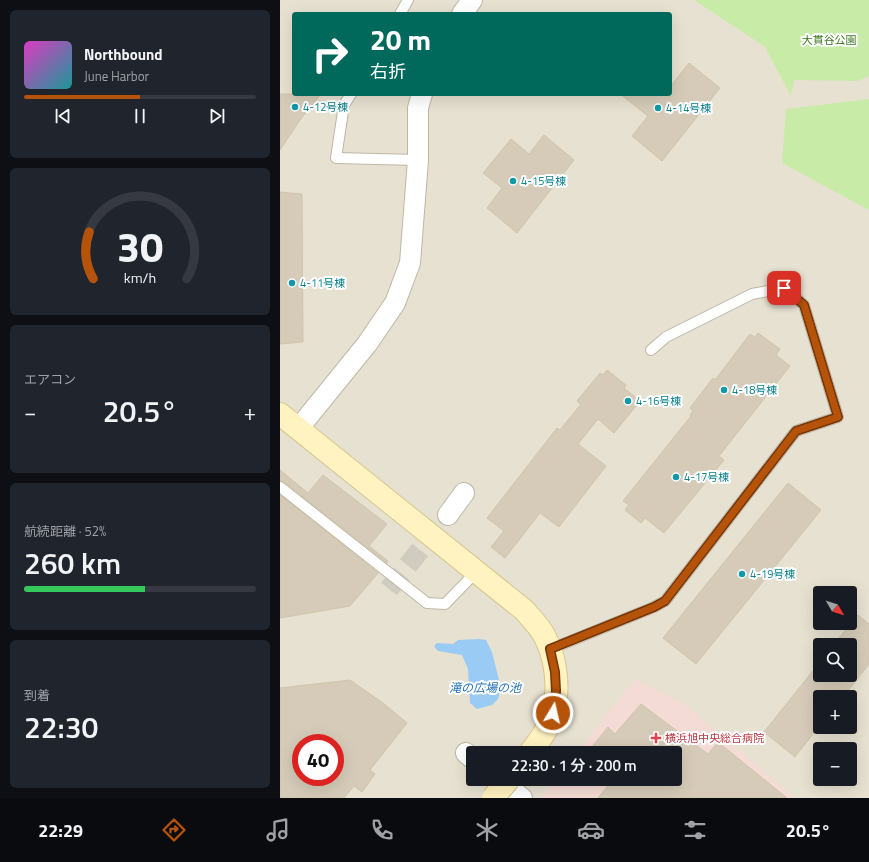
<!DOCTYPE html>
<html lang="ja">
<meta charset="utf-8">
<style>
:root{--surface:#171b24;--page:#20242c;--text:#f1f3f6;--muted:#9ea1a6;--line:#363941;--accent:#b45309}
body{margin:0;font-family:"Titillium Web","Noto Sans JP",sans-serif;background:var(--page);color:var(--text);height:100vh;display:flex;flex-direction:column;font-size:15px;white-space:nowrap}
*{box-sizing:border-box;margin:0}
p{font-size:13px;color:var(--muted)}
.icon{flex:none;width:22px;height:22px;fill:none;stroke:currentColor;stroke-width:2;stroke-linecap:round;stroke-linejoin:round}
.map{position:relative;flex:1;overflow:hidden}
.panel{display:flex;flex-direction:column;gap:10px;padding:10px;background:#0d0f14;width:280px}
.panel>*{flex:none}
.banner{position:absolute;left:12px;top:12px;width:380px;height:84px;border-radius:4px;box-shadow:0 4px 16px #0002;background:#00695c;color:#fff;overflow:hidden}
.needle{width:26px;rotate:129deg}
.controls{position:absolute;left:533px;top:586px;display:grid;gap:8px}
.controls a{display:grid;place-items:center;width:44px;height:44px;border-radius:4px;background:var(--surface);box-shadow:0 4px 16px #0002;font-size:20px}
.speed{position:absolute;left:12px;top:734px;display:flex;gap:8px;font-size:20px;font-weight:700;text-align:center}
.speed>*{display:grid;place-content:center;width:52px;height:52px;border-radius:50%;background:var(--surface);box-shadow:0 4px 16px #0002;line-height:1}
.speed .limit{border:6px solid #d22;background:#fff;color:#111}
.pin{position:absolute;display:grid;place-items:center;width:34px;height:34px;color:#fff;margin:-17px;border-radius:8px;box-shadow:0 2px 6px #0006}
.me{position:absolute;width:44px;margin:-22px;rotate:9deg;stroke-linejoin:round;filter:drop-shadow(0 0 3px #0008)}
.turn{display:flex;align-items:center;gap:14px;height:84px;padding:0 12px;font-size:18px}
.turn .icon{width:52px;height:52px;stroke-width:2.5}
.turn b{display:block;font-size:28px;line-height:34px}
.big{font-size:30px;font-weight:600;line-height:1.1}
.panel .widget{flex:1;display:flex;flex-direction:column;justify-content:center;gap:6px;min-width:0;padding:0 14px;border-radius:6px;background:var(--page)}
.panel .dial{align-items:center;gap:0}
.dial svg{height:104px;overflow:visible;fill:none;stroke:var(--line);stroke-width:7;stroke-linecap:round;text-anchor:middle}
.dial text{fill:var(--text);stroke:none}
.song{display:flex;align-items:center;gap:12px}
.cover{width:48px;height:48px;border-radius:6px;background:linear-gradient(135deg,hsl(310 70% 55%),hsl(180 70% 35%))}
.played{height:4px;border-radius:2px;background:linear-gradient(90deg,var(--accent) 50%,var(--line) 50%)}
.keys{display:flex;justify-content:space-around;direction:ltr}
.heat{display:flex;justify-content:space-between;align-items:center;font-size:22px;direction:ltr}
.charge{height:6px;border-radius:3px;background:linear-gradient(90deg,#34c759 52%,var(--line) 0)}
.trip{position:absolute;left:186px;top:746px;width:216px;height:40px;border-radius:4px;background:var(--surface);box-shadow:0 4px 16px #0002;font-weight:600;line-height:40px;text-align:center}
.dock{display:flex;height:64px;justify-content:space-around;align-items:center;background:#090b0e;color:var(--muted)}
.dock .icon{width:28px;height:28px}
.dock .active{color:var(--accent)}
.dock b{font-size:18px;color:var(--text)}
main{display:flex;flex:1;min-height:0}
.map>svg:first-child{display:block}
.residential{fill:#e7e1d1;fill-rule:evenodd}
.medical{fill:#f5dbd5}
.green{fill:#c9eba8}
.water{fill:#9acbf5}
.building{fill:#d5cbb8;stroke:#d0c4aa;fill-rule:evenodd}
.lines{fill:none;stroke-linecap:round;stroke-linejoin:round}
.street-tunnel{stroke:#d0ccc0;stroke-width:20;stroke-dasharray:20 10;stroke-linecap:butt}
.lane-casing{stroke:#bfb7a5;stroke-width:12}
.street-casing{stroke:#bfb7a5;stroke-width:22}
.secondary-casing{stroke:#d6c78f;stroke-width:24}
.lane{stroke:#fff;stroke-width:10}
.street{stroke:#fff;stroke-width:20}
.secondary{stroke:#fff3c1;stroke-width:22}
.secondary-bridge-casing{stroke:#d6c78f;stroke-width:24;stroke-linecap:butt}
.secondary-bridge{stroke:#fff3c1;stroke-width:22}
.route-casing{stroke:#753606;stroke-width:10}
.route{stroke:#b45309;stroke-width:7}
.culture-dot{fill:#0f9aa8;stroke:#fff;stroke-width:1.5}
.health-dot{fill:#e0444e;stroke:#fff;stroke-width:1.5}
.labels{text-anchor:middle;stroke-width:4;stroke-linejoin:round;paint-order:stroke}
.park-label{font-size:11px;fill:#3f7a23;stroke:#fff}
.culture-label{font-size:11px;fill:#0d838f;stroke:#fff;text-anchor:start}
.health-label{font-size:11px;fill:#be3a42;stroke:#fff;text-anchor:start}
.water-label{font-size:12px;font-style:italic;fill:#2572b8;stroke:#fff}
</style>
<main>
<section class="panel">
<div class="widget">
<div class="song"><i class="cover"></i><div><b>Northbound</b><p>June Harbor</p></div></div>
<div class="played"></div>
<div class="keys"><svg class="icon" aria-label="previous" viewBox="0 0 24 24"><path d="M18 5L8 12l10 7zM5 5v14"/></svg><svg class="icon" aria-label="pause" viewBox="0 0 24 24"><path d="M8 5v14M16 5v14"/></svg><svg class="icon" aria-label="next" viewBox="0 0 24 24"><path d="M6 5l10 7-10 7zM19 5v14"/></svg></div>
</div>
<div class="widget dial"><svg viewBox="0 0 100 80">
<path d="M14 69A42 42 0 1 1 86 69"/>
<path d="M14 69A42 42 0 0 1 11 33" stroke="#b45309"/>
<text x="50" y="56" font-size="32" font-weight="700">30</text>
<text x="50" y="72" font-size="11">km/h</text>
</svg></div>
<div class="widget"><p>エアコン</p>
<div class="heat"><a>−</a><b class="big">20.5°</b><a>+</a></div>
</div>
<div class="widget"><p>航続距離 · 52%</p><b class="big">260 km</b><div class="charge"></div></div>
<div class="widget"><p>到着</p><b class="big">22:30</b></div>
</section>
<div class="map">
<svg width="589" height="798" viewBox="0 0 589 798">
<rect width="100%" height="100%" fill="#f3efe3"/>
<path class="residential" d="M 0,0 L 589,0 L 589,798 L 0,798 ZM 14,14 L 390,14 L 390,94 L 14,94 ZM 540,593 L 570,593 L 570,623 L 540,623 ZM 540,645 L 570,645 L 570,675 L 540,675 ZM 540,697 L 570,697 L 570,727 L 540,727 ZM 21,743 L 55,743 L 55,777 L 21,777 ZM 540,749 L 570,749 L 570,779 L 540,779 ZM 193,753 L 395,753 L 395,779 L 193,779 Z"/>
<path class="medical" d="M 357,680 L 403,703 L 515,798 L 261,798 L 276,779 L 395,779 L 395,753 L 297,753 L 345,691 Z"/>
<path class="green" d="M 414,0 L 589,0 L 589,76 L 578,81 L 514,80 L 511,96 L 485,47 Z
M 589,99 L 589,210 L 502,163 L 506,109 Z"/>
<path class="water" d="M 199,639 L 206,640 L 212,652 L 221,688 L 218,699 L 212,705 L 197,709 L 190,703 L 188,669 L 182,655 L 158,651 L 154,646 L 157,643 L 173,644 L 178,640 Z"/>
<path class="building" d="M 409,63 L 440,88 L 382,161 L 352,136 L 368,116 L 340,94 L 390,94 L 390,87 Z
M 0,94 L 41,94 L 20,120 L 0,150 Z
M 264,135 L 294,160 L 237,233 L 207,208 L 222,188 L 203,173 L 231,139 L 249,154 Z
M 0,192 L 22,194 L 23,342 L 0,344 Z
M 478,333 L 500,349 L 496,355 L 510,366 L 439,456 L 444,460 L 384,533 L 365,518 L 361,523 L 345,510 L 349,505 L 343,501 L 411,416 L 410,415 L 413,411 L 410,408 L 433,378 L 435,380 L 470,334 L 475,337 Z
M 327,370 L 346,385 L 344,388 L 360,401 L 334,433 L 318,419 L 298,444 L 326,466 L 279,527 L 260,513 L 225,558 L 211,547 L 224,531 L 207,518 L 277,428 L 280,430 L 301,404 L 297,401 L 320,373 L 323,375 Z
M 0,470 L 28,493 L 43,475 L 107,524 L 89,546 L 108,561 L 107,563 L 4,482 L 0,481 Z
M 508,483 L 541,510 L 416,664 L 383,638 Z
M 0,495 L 98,573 L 70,606 L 0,618 Z
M 578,615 L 589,624 L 589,664 L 563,697 L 540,697 L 540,725 L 515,757 L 484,732 L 540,662 L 540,675 L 570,675 L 570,645 L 553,645 Z
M 70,680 L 103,703 L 127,723 L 90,770 L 95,774 L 82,792 L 74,786 L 64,798 L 0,798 L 0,688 ZM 21,743 L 55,743 L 55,777 L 21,777 Z
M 361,704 L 428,754 L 438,742 L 507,798 L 318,798 L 333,779 L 395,779 L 395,753 L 307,753 L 328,727 L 335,734 Z"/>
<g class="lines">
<path class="street-tunnel" d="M 109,589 L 168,515"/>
<g class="lane-casing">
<path id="lane" d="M 120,14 L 128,0
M 71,94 L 64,105 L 56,158 L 138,160
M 0,487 L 147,603 L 165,604 L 196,572
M 271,649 L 374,607 L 385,601 L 516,431 L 558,417 L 524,305 L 504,288 L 472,294 L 386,337 L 371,350"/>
</g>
<g class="street-casing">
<path id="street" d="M 182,14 L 192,0
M 18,429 L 87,344 L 115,303 L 130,263 L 138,160 L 138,108 L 142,94
M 168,515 L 184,493
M 186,753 L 193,759
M 218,779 L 242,798"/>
</g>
<g class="secondary-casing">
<path id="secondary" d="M 0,414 L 244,610 C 251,618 259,626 264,635 C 276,657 280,688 273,713 C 269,728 259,741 250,753"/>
</g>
<use href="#lane" class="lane"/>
<use href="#street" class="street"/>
<use href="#secondary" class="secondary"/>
<g class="secondary-bridge-casing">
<path id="secondary-bridge" d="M 213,798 L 229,779"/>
</g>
<use href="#secondary-bridge" class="secondary-bridge"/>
</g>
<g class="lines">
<g class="route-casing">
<path id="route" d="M 273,713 L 276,691 L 275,672 L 270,649 L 374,607 L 385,601 L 516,431 L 558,417 L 524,305 L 504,288"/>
</g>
<use href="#route" class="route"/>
</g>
<g class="culture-dot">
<circle cx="15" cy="107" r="4"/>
<circle cx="378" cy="108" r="4"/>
<circle cx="233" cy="181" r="4"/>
<circle cx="12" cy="283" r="4"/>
<circle cx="444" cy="390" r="4"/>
<circle cx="348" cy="401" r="4"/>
<circle cx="396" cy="477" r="4"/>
<circle cx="462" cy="574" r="4"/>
</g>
<path class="health-dot" d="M374 732h4v4h4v4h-4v4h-4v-4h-4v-4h4z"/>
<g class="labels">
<g class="park-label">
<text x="549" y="44">大貫谷公園</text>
</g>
<g class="culture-label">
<text x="23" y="111">4-12号棟</text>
<text x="386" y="112">4-14号棟</text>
<text x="241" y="185">4-15号棟</text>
<text x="20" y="287">4-11号棟</text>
<text x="452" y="394">4-18号棟</text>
<text x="356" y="405">4-16号棟</text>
<text x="404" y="481">4-17号棟</text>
<text x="470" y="578">4-19号棟</text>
</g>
<g class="health-label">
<text x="385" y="742">横浜旭中央総合病院</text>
</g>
<g class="water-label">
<text x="205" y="692">滝の広場の池</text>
</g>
</g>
</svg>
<div class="controls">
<a><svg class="needle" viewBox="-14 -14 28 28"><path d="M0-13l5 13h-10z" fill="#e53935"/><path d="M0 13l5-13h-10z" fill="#9ea1a6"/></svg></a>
<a><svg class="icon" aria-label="search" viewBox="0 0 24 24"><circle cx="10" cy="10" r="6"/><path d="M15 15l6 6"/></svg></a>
<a>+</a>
<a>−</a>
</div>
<div class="speed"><div class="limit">40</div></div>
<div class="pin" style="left:504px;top:288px;background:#d93025"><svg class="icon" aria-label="arrive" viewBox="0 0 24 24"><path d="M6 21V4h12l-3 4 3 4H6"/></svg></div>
<svg class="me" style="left:273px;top:713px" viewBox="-20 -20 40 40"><circle r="17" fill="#b45309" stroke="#fff" stroke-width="3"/><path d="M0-11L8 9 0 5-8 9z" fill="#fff"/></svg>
<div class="trip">22:30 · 1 分 · 200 m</div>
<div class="banner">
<div class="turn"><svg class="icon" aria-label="right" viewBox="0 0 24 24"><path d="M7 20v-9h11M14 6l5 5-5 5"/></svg><div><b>20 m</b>右折</div></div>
</div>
</div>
</main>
<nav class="dock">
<b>22:29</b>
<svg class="icon active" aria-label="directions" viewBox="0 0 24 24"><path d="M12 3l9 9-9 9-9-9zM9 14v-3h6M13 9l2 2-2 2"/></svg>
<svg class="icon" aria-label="music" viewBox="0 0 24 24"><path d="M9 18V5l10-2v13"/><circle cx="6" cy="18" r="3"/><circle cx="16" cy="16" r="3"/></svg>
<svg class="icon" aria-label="phone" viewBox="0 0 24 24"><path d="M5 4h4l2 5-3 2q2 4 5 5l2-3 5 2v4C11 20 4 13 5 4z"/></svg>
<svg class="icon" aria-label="climate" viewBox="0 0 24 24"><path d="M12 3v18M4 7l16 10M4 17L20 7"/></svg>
<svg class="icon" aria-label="car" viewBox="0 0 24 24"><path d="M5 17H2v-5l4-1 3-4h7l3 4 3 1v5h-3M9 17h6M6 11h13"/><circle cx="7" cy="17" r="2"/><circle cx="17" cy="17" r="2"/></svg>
<svg class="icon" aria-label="filters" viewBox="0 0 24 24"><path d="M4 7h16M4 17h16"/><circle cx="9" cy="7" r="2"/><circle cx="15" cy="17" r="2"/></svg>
<b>20.5°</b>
</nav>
